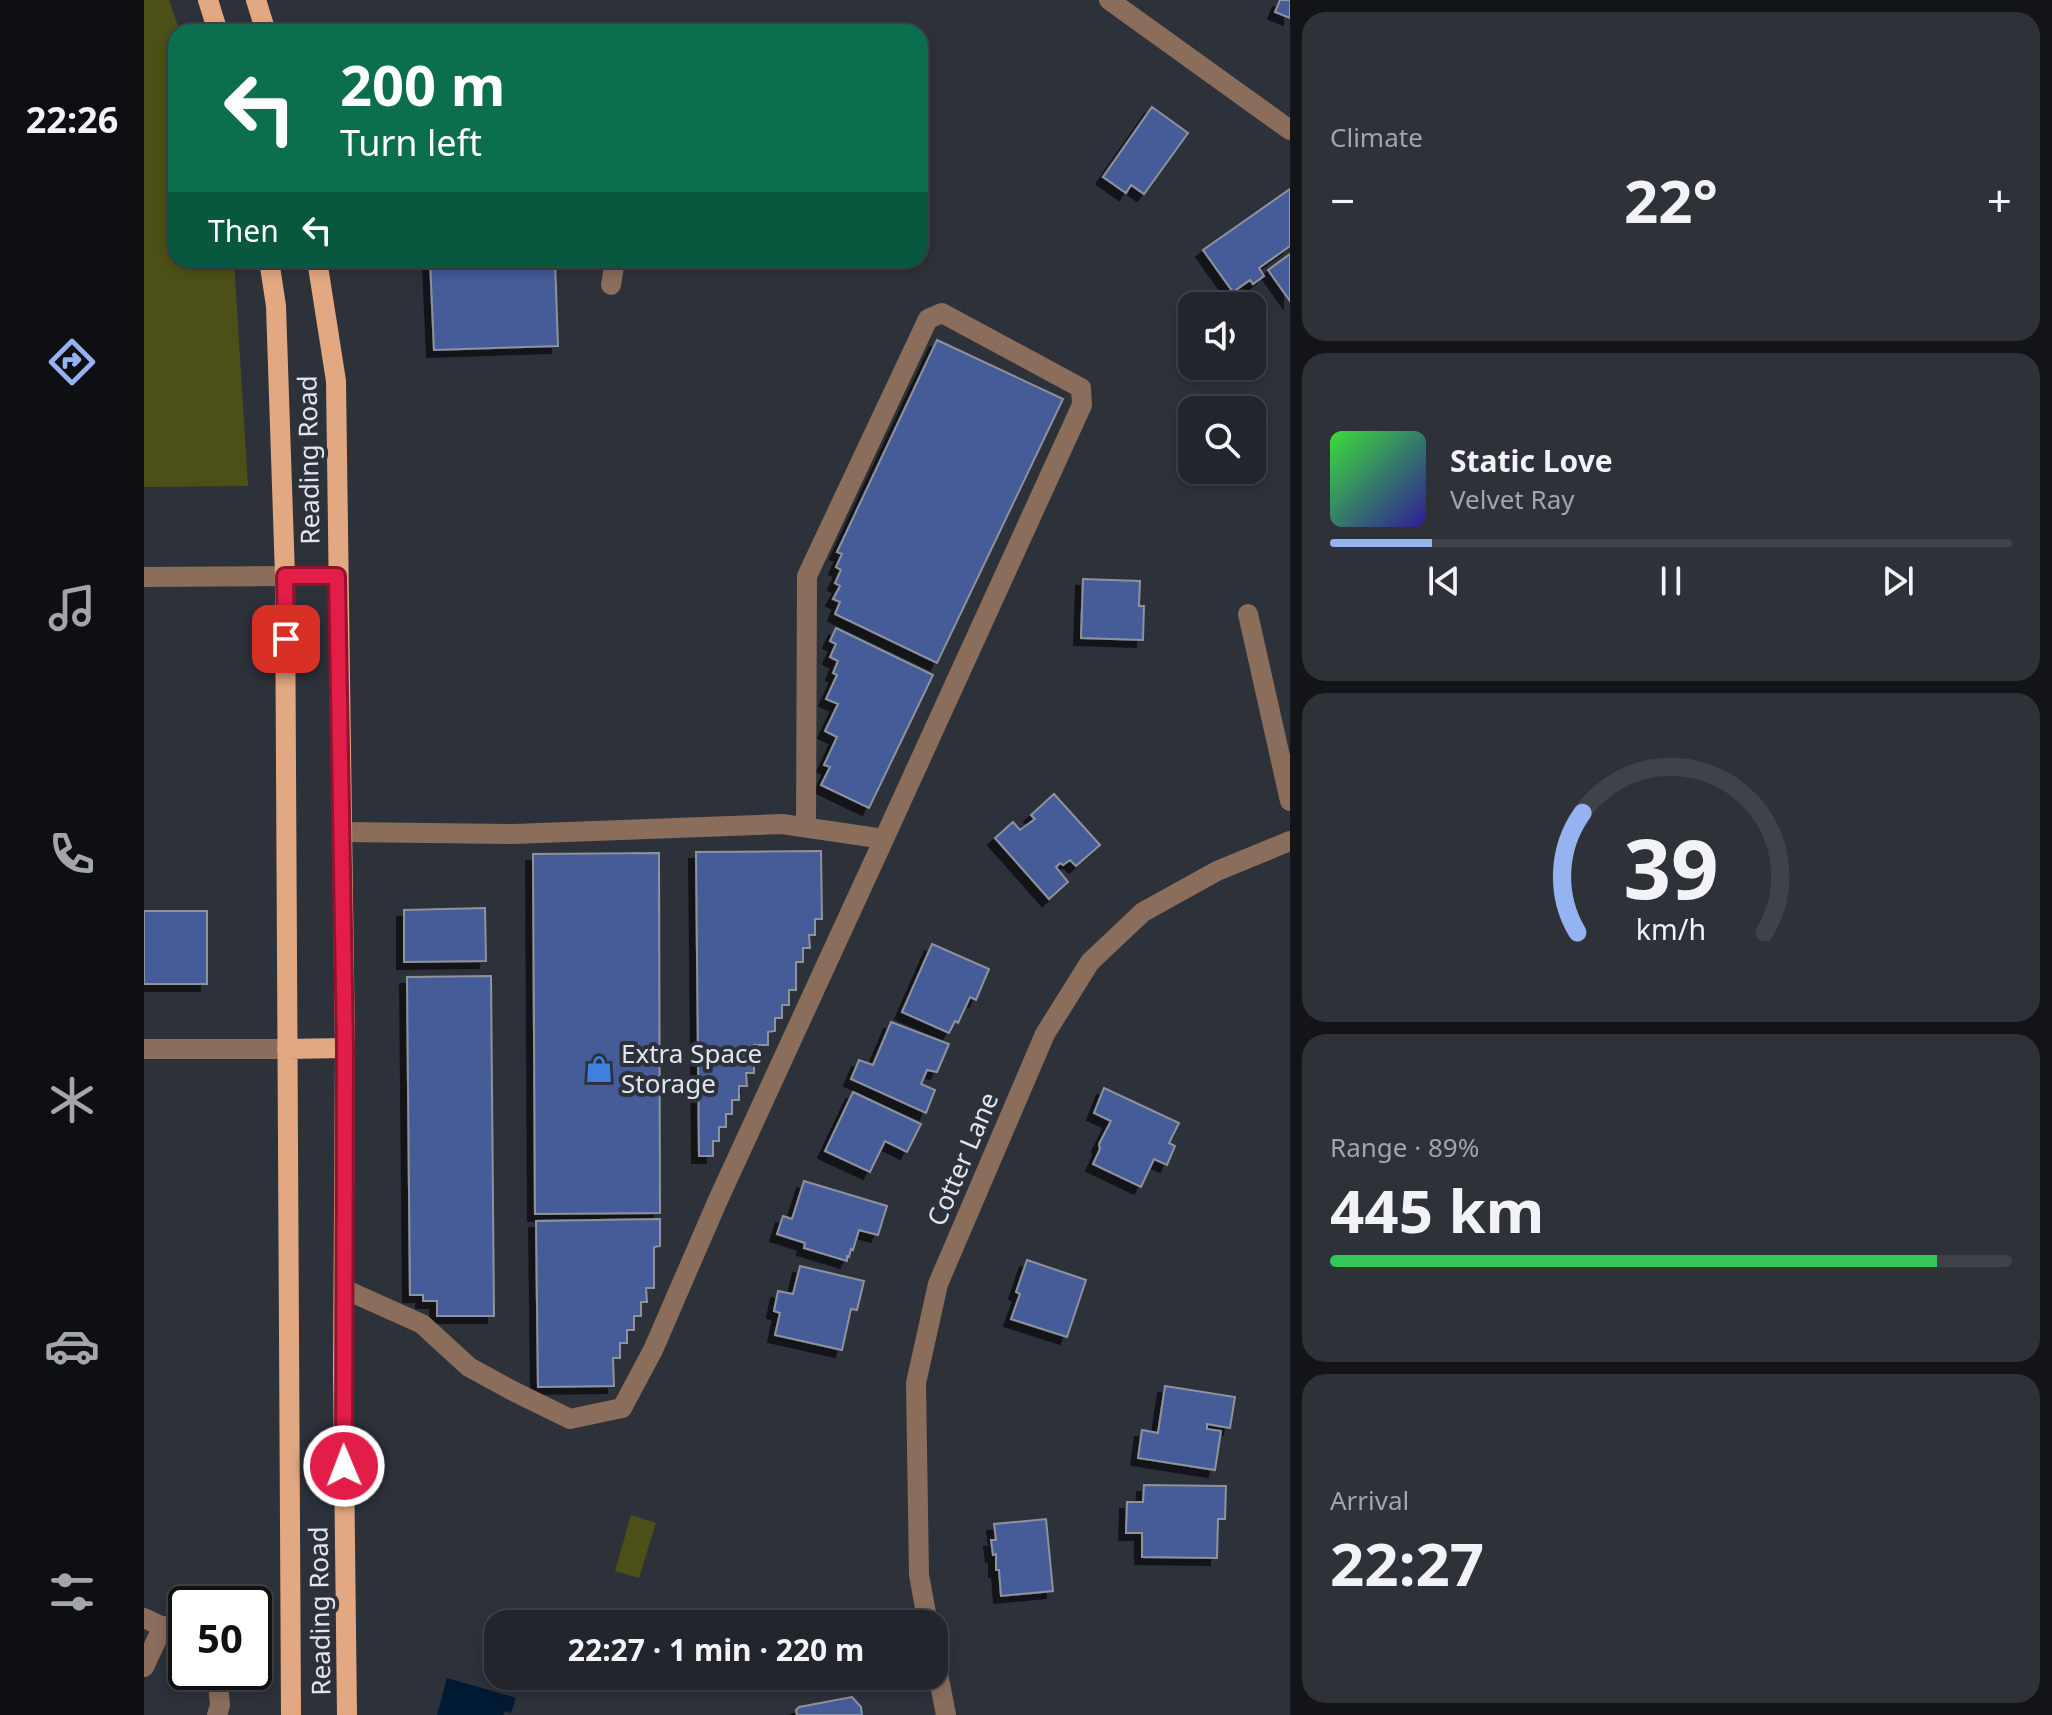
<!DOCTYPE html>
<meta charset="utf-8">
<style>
:root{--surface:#22252c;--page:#2e3138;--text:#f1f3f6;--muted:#a2a5a9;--line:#3f4248;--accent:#95b2f1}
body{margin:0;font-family:"Noto Sans",sans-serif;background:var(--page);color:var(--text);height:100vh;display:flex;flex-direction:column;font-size:30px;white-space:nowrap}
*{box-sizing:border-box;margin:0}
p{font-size:26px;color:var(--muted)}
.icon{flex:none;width:44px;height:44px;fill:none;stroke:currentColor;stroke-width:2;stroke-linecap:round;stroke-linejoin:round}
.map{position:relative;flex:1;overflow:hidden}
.drawer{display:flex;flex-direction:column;gap:12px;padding:12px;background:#131418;width:762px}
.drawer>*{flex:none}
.banner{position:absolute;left:24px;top:24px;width:760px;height:244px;border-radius:24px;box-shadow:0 4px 12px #0003,0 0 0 2px var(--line);background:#0b6e4f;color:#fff;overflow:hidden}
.fabs{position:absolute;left:1034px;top:292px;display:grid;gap:16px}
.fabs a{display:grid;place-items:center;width:88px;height:88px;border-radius:16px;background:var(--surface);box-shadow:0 4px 12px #0003,0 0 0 2px var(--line);font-size:40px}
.speed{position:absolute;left:24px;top:1586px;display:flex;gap:16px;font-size:40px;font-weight:700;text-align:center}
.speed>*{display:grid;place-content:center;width:104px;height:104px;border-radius:50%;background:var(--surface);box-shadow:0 4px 12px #0003,0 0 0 2px var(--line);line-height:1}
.speed .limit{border:4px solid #111;border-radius:12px;background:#fff;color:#111}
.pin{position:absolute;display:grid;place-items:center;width:68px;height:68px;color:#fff;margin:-34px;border-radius:16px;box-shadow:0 4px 12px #0006}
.me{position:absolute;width:88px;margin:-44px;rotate:359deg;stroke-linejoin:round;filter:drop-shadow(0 0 6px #0008)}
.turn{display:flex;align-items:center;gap:28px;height:168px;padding:0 40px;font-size:36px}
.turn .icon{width:104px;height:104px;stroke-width:2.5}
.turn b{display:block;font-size:56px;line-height:68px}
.then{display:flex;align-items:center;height:76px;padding:0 40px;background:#0003;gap:16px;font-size:30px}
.big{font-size:60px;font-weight:700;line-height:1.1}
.drawer .card{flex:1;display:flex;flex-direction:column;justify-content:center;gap:12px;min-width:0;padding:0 28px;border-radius:24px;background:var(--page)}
.drawer .dial{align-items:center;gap:0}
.dial svg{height:208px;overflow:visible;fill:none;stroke:var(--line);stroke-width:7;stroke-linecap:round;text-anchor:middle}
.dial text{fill:var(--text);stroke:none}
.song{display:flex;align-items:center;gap:24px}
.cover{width:96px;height:96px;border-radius:12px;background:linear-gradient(135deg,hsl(120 70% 55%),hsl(250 70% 35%))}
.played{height:8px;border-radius:4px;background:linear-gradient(90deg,var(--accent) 15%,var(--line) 15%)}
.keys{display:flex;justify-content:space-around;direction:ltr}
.heat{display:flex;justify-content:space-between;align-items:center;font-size:44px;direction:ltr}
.charge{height:12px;border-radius:6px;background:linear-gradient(90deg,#34c759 89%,var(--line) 0)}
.trip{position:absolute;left:340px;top:1610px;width:464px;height:80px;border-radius:24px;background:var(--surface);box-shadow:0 4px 12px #0003,0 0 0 2px var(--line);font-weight:700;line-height:80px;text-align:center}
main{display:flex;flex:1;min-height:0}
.tab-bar{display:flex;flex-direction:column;width:144px;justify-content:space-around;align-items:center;background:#0e0f12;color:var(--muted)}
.tab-bar .icon{width:56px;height:56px}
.tab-bar .selected{color:var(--accent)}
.tab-bar b{font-size:36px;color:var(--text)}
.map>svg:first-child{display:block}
.green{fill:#4c5016}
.water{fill:#001a33}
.building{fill:#445c98;stroke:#8d929d;stroke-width:2;filter:url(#shadow)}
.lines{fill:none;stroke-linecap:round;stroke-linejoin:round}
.minor{stroke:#8a6d5b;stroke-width:20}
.major{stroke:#e2a881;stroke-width:20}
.route-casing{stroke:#92132f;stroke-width:20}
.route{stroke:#e11d48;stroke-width:14}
.labels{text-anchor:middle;stroke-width:8;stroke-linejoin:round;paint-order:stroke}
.street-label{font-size:26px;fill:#e2e5eb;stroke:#2d313a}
.poi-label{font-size:26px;fill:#e2e5eb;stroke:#2d313a;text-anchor:start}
</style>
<main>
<nav class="tab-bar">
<b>22:26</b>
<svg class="icon selected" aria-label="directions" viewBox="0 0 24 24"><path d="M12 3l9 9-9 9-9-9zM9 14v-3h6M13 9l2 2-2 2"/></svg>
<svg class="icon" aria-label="music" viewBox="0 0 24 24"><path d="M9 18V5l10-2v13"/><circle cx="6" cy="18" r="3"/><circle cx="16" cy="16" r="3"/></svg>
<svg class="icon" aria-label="phone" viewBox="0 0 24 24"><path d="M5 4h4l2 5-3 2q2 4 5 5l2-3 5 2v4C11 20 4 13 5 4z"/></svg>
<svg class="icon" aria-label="climate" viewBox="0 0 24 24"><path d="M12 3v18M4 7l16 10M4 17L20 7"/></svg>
<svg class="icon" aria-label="car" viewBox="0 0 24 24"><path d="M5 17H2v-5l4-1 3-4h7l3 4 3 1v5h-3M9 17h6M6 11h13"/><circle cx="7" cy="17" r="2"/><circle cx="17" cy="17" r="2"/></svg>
<svg class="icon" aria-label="filters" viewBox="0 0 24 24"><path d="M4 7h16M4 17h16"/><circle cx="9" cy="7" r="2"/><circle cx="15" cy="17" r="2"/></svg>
</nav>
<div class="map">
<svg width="1146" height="1715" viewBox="0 0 1146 1715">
<defs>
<filter id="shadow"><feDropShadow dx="-7" dy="7" stdDeviation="0" flood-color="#0009"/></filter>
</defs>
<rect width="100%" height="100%" fill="#2d313a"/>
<path class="green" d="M 0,0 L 25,0 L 36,32 L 32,32 L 32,260 L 90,260 L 104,486 L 0,487 Z
M 487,1515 L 512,1523 L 495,1578 L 471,1571 Z"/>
<path class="water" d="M 303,1678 L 372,1698 L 367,1713 L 361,1711 L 359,1715 L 293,1715 Z"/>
<path class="building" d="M 1136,0 L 1146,0 L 1146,18 L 1131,12 Z
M 1008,107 L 1044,133 L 1000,194 L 987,185 L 982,193 L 959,177 Z
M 1146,189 L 1146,246 L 1115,268 L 1120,276 L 1109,284 L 1106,280 L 1089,292 L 1059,250 Z
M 1146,254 L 1146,301 L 1124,270 Z
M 286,260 L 411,260 L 414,346 L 290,350 Z
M 793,340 L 919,399 L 793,663 L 691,614 L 696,602 L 689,599 L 696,586 L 691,583 L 697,570 L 692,567 L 698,554 L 693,552 Z
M 939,579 L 996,581 L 995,606 L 1000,606 L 999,640 L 937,638 Z
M 692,628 L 789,675 L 725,808 L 677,785 L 686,767 L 680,765 L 693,737 L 681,731 L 694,704 L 682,699 L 693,675 L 689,673 L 694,661 L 686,657 L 692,644 L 686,641 Z
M 910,794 L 956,845 L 932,866 L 926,860 L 919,865 L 916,863 L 912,867 L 924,882 L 905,899 L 851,838 L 869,822 L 876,830 L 891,819 L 887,815 Z
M 677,851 L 678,919 L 671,919 L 671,935 L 665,935 L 666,948 L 659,948 L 659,962 L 652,962 L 652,990 L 645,990 L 645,1005 L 638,1005 L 638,1018 L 631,1018 L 631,1031 L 624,1032 L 624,1045 L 610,1045 L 610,1073 L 602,1073 L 603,1086 L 595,1086 L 595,1100 L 588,1100 L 588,1114 L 582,1114 L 582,1127 L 575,1127 L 575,1141 L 569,1141 L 569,1156 L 555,1156 L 552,852 Z
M 515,853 L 516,1213 L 391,1214 L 389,854 Z
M 341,908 L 342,961 L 260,962 L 260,910 Z
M 0,911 L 63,911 L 63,984 L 0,984 Z
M 788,944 L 845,969 L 832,1000 L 826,997 L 814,1023 L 811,1021 L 805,1033 L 758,1012 Z
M 347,976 L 350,1316 L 293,1316 L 293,1301 L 279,1301 L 279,1295 L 266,1295 L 263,977 Z
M 747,1022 L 805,1044 L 793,1072 L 783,1070 L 777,1084 L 791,1090 L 782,1113 L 707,1079 L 715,1060 L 729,1065 Z
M 960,1088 L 1035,1123 L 1025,1143 L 1031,1146 L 1023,1165 L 1010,1159 L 997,1187 L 949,1164 L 956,1149 L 955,1144 L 967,1121 L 950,1113 Z
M 709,1092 L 777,1124 L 763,1152 L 741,1141 L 726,1172 L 681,1151 Z
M 660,1181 L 743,1206 L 734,1235 L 715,1230 L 709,1250 L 707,1249 L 705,1257 L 703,1256 L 703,1261 L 660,1248 L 661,1243 L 633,1234 L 639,1216 L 648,1219 Z
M 516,1219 L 516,1246 L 510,1247 L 510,1288 L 502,1288 L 503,1302 L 497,1302 L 497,1316 L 490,1316 L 490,1330 L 483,1330 L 483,1343 L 476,1343 L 476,1358 L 469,1358 L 470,1386 L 394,1387 L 392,1221 Z
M 883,1260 L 942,1280 L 923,1337 L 867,1319 L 876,1294 L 872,1292 Z
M 656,1266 L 720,1281 L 713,1310 L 707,1309 L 698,1350 L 631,1335 L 636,1313 L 630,1311 L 634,1291 L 649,1294 Z
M 1021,1386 L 1091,1397 L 1086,1428 L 1063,1424 L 1063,1429 L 1077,1431 L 1071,1470 L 994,1458 L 998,1430 L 1014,1433 Z
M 1000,1485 L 1082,1486 L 1081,1519 L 1074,1519 L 1073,1558 L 998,1557 L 998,1533 L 982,1533 L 983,1502 L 999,1502 Z
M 902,1519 L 909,1591 L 857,1596 L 855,1570 L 852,1570 L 852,1554 L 849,1555 L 847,1540 L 852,1540 L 850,1524 Z
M 708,1697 L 717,1707 L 718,1715 L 653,1715 L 652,1710 L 655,1707 Z"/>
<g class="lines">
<path class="minor" d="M 965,0 L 1146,130
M 467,285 L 471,260
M 0,577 L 141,576
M 1104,614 L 1146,801
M 662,827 L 663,576 L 784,319 L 798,313 L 937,388 L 938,405 L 740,839
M 198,832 L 369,834 L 638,824 L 740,839 L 574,1200 L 509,1350 L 478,1408 L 426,1419 L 369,1391 L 325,1367 L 278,1324 L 200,1289
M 0,1049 L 143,1049
M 0,1618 L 42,1638
M 784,1624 L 775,1575 L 772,1383 L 794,1284 L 901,1034 L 946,962 L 999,912 L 1073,871 L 1146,841
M 790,1653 L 802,1715
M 0,1667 L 19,1626
M 73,1715 L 76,1705 L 73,1672"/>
<path class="major" d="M 64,0 L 74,32
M 112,0 L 122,32
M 125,260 L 132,306 L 141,576 L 147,1715
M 173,260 L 192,381 L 201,1048 L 199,1372 L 203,1715
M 141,576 L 193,576
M 143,1049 L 201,1048"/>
</g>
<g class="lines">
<g class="route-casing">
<path id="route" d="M 142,639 L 141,576 L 193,576 L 201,1048 L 200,1466"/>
</g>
<use href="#route" class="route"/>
</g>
<defs>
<g id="shop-bare" transform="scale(2.16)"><path d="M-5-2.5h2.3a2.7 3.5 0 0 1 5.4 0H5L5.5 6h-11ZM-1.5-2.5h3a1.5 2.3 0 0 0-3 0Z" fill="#3f7fe0" stroke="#2d313a" stroke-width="2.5" paint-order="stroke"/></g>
</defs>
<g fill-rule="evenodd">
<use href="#shop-bare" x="455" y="1069"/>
</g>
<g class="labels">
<g class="street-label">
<text transform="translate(165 460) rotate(-91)" y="9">Reading Road</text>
<text transform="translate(819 1159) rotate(-67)" y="9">Cotter Lane</text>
<text transform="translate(176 1611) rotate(-91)" y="9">Reading Road</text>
</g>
<g class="poi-label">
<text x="477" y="1063">Extra Space<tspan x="477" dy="30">Storage</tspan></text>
</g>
</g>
</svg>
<div class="fabs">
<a><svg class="icon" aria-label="sound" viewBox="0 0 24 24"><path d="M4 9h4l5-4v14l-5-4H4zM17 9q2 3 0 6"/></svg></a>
<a><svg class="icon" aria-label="search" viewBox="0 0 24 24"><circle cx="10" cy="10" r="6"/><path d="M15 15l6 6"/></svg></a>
</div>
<div class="speed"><div class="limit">50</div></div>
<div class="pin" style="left:142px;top:639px;background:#d93025"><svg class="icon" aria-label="arrive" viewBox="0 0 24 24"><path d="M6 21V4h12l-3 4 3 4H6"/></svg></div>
<svg class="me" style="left:200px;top:1466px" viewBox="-20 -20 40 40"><circle r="17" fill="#e11d48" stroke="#fff" stroke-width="3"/><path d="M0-11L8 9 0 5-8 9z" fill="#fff"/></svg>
<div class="trip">22:27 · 1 min · 220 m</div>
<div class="banner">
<div class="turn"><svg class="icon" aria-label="left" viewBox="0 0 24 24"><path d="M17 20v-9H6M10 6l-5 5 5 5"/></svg><div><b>200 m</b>Turn left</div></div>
<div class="then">Then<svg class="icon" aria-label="left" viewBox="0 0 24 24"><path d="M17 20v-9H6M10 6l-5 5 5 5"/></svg></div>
</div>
</div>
<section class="drawer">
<div class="card"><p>Climate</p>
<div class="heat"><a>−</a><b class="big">22°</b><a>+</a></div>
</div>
<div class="card">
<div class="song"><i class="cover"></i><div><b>Static Love</b><p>Velvet Ray</p></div></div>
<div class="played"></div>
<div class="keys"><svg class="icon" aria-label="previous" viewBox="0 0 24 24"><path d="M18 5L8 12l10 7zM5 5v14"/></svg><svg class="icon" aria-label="pause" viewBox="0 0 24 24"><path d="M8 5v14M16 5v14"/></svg><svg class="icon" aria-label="next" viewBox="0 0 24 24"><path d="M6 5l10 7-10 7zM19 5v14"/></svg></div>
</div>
<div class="card dial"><svg viewBox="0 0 100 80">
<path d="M14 69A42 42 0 1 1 86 69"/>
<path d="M14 69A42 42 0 0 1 16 23" stroke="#95b2f1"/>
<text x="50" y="56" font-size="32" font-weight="700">39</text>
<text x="50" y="72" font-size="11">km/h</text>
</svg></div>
<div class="card"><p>Range · 89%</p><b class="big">445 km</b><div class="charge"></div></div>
<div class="card"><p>Arrival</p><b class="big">22:27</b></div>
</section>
</main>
